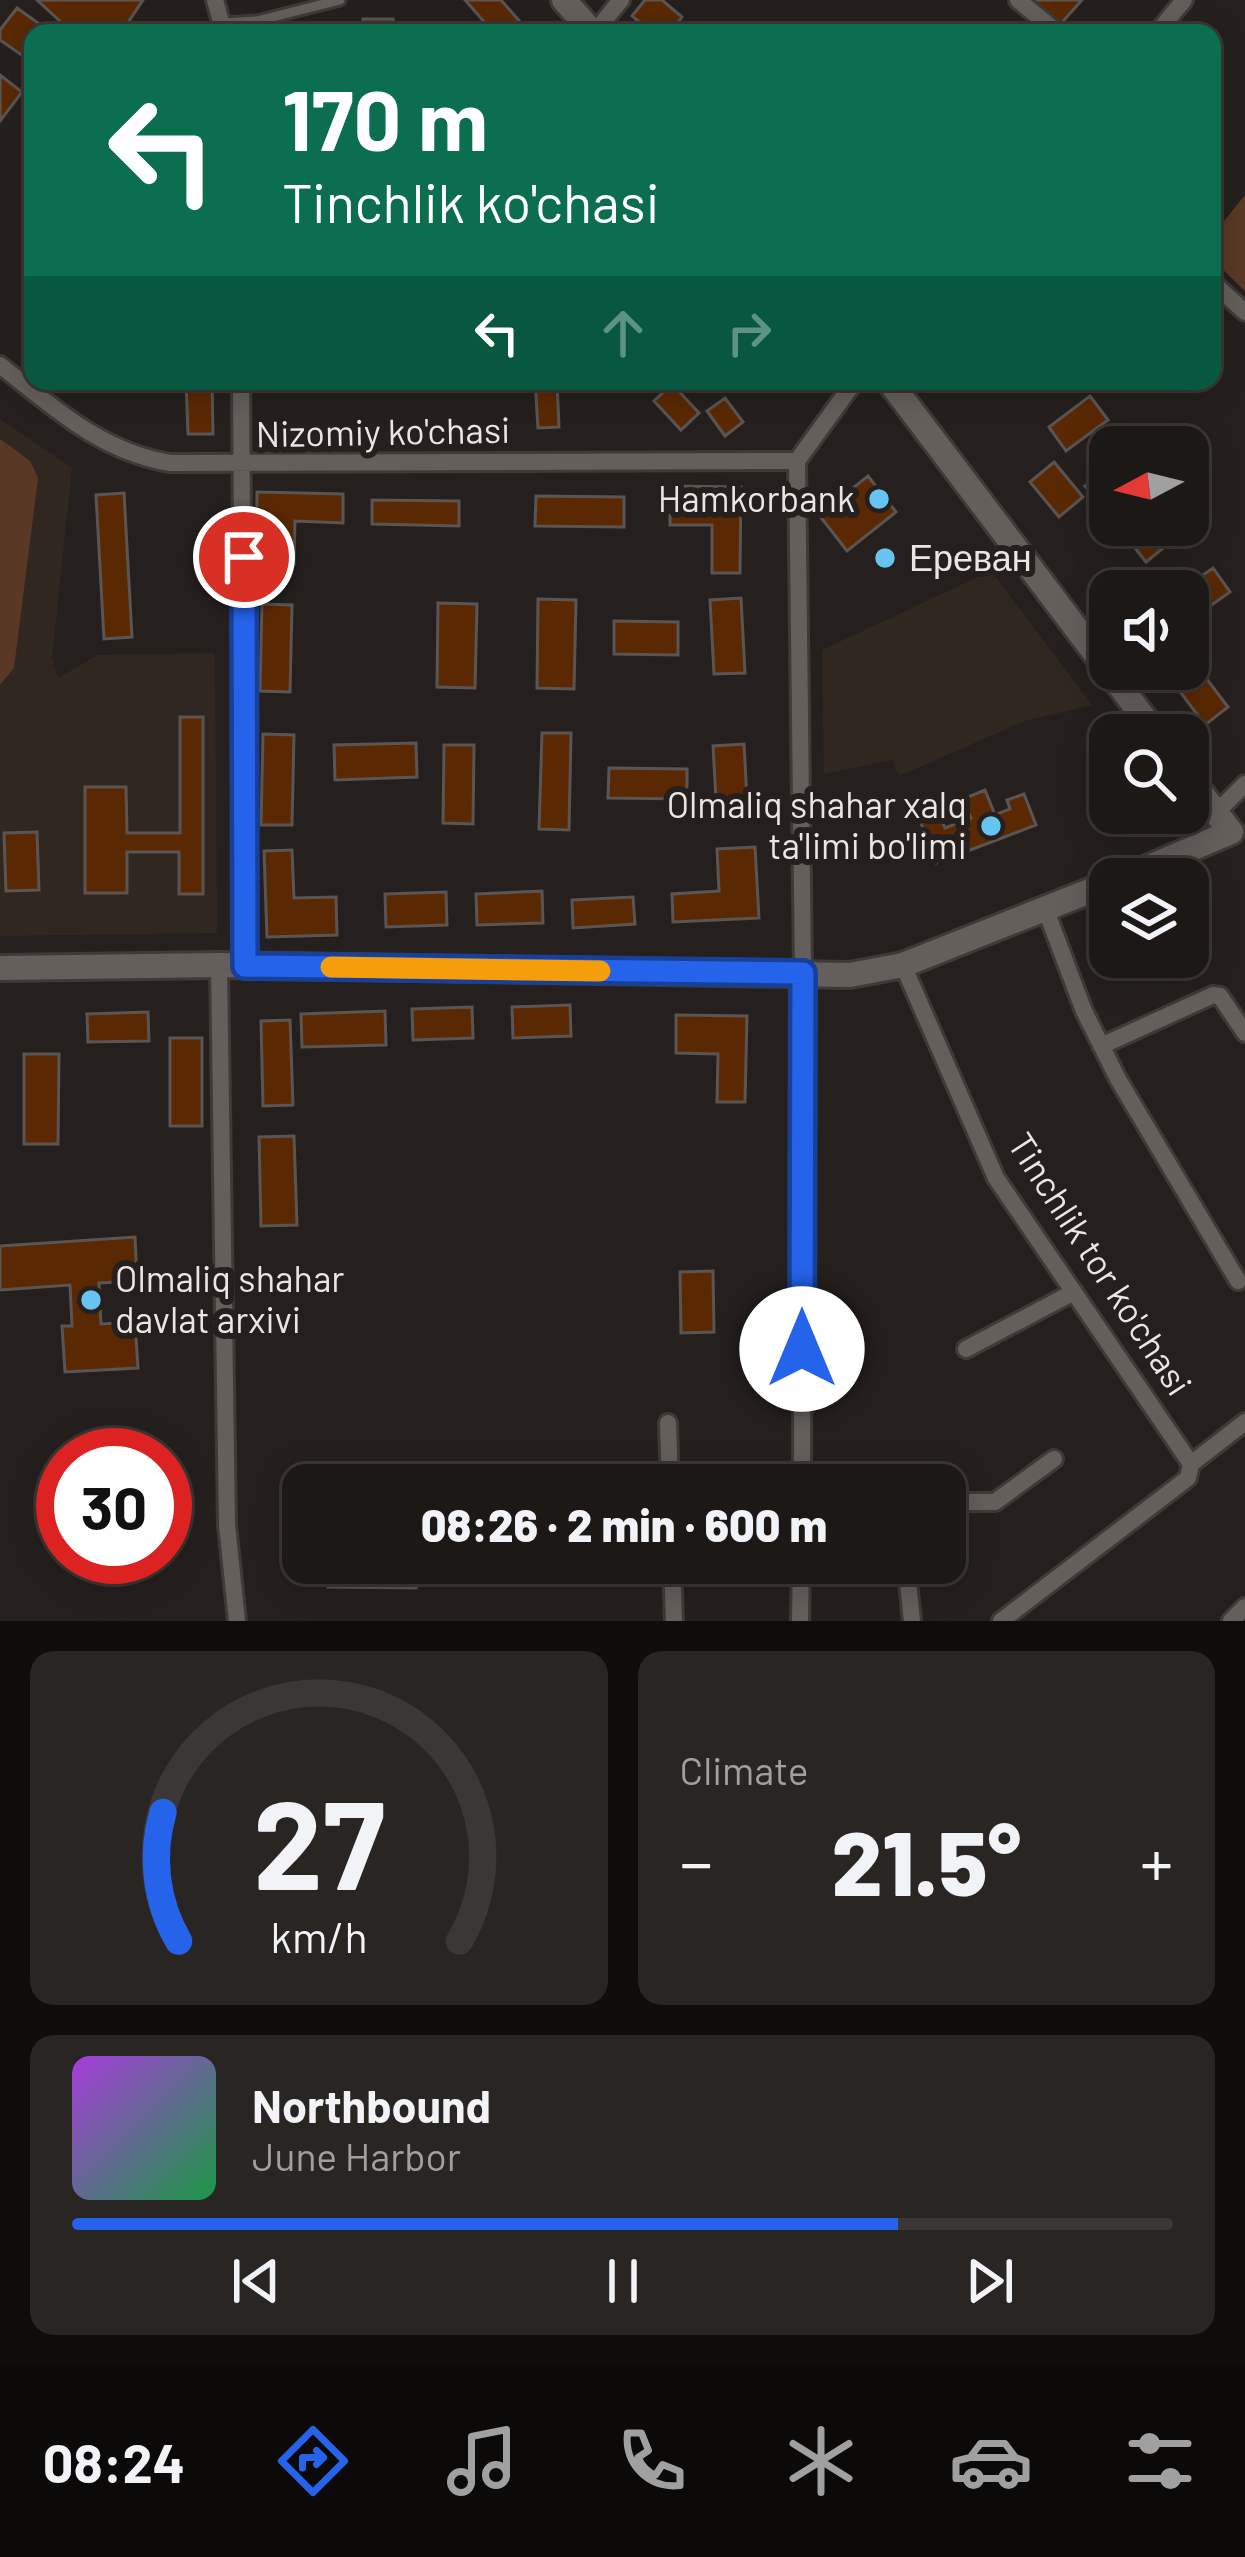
<!DOCTYPE html>
<meta charset="utf-8">
<style>
:root{--surface:#1c1816;--page:#292523;--text:#f1f3f6;--muted:#a0a0a1;--line:#3a3735;--accent:#2563eb}
body{margin:0;font-family:Barlow,sans-serif;background:var(--page);color:var(--text);height:100vh;display:flex;flex-direction:column;font-size:45px;white-space:nowrap}
*{box-sizing:border-box;margin:0}
p{font-size:39px;color:var(--muted)}
.icon{flex:none;width:66px;height:66px;fill:none;stroke:currentColor;stroke-width:2;stroke-linecap:round;stroke-linejoin:round}
.map{position:relative;height:1621px;overflow:hidden}
.details{display:flex;flex-direction:column;gap:30px;padding:30px;background:#0f0d0c;flex:1}
.details>*{flex:none}
.guide{position:absolute;left:24px;top:24px;width:1197px;height:366px;border-radius:24px;box-shadow:0 6px 30px #0003,0 0 0 3px var(--line);background:#0b6e4f;color:#fff;overflow:hidden}
.needle{width:78px;rotate:263deg}
.tools{position:absolute;left:1089px;top:426px;display:grid;gap:24px}
.tools a{display:grid;place-items:center;width:120px;height:120px;border-radius:24px;background:var(--surface);box-shadow:0 6px 30px #0003,0 0 0 3px var(--line);font-size:60px}
.speed{position:absolute;left:36px;top:1428px;display:flex;gap:24px;font-size:60px;font-weight:700;text-align:center}
.speed>*{display:grid;place-content:center;width:156px;height:156px;border-radius:50%;background:var(--surface);box-shadow:0 6px 30px #0003,0 0 0 3px var(--line);line-height:1}
.speed .limit{border:18px solid #d22;background:#fff;color:#111}
.pin{position:absolute;display:grid;place-items:center;width:102px;height:102px;color:#fff;margin:-51px;border:6px solid #fff;border-radius:50%;box-shadow:0 3px 12px #0007}
.me{position:absolute;width:132px;margin:-66px;rotate:0deg;stroke-linejoin:round;filter:drop-shadow(0 0 9px #0008)}
.turn{display:flex;align-items:center;gap:42px;height:252px;padding:0 60px;font-size:54px}
.turn .icon{width:156px;height:156px;stroke-width:2.5}
.turn b{display:block;font-size:84px;line-height:102px}
.lanes{display:flex;align-items:center;height:114px;padding:0 60px;background:#0003;justify-content:center;gap:60px;direction:ltr}
.lanes .off{opacity:.35}
.big{font-size:90px;font-weight:800;line-height:1.1}
.details .tile{flex:1;display:flex;flex-direction:column;justify-content:center;gap:18px;min-width:0;padding:0 42px;border-radius:24px;background:var(--page)}
.details .dial{align-items:center;gap:0}
.dial svg{height:312px;overflow:visible;fill:none;stroke:var(--line);stroke-width:7;stroke-linecap:round;text-anchor:middle}
.dial text{fill:var(--text);stroke:none}
.song{display:flex;align-items:center;gap:36px}
.cover{width:144px;height:144px;border-radius:18px;background:linear-gradient(135deg,hsl(280 70% 55%),hsl(140 70% 35%))}
.played{height:12px;border-radius:6px;background:linear-gradient(90deg,var(--accent) 75%,var(--line) 75%)}
.keys{display:flex;justify-content:space-around;direction:ltr}
.heat{display:flex;justify-content:space-between;align-items:center;font-size:66px;direction:ltr}
.details .tiles{flex:1;display:grid;gap:30px;grid-template-columns:1fr 1fr}
.tile:last-child{grid-column:span 2}
.trip{position:absolute;left:282px;top:1464px;width:684px;height:120px;border-radius:24px;background:var(--surface);box-shadow:0 6px 30px #0003,0 0 0 3px var(--line);font-weight:800;line-height:120px;text-align:center}
.tabs{display:flex;height:192px;justify-content:space-around;align-items:center;background:#0b0a09;color:var(--muted)}
.tabs .icon{width:84px;height:84px}
.tabs .active{color:var(--accent)}
.tabs b{font-size:54px;color:var(--text)}
.map>svg:first-child{display:block}
.built{fill:#312721}
.green{fill:#593926}
.building{fill:#5a2904;stroke:#5a5552;stroke-width:3}
.lines{fill:none;stroke-linecap:round;stroke-linejoin:round}
.service-casing{stroke:#3e3a38;stroke-width:15}
.minor-casing{stroke:#3e3a38;stroke-width:22}
.secondary-casing{stroke:#3e3a38;stroke-width:30}
.service{stroke:#655f5c;stroke-width:9}
.minor{stroke:#655f5c;stroke-width:16}
.secondary{stroke:#655f5c;stroke-width:24}
.route-casing{stroke:#184099;stroke-width:30}
.route{stroke:#2563eb;stroke-width:21}
.slow{stroke:#f59e0b;stroke-width:21}
.poi-dot{fill:#67c4f0;stroke:#25201e;stroke-width:4.5}
.labels{text-anchor:middle;stroke-width:12;stroke-linejoin:round;paint-order:stroke}
.street-label{font-size:36px;fill:#e9e6e4;stroke:#25201e}
.poi-label{font-size:36px;fill:#e9e6e4;stroke:#25201e;text-anchor:end}
</style>
<div class="map">
<svg width="1245" height="1621" viewBox="0 0 1245 1621">
<rect width="100%" height="100%" fill="#25201e"/>
<path class="built" d="M 0,419 L 72,468 L 52,657 L 58,678 L 98,655 L 215,653 L 217,933 L 0,936 Z
M 991,571 L 1092,705 L 1025,721 L 899,776 L 892,760 L 824,774 L 822,650 Z"/>
<path class="green" d="M 1245,195 L 1245,291 L 1212,259 L 1212,236 Z
M 0,439 L 30,461 L 38,478 L 14,668 L 0,685 Z"/>
<path class="building" d="M 37,0 L 143,0 L 121,33 L 73,33 Z
M 465,0 L 501,0 L 530,33 L 494,33 Z
M 645,0 L 662,0 L 682,17 L 670,33 L 653,33 L 632,16 Z
M 1032,0 L 1082,0 L 1057,28 L 1029,3 Z
M 17,8 L 52,33 L 33,33 L 33,63 L 0,40 L 0,30 Z
M 363,19 L 393,19 L 393,33 L 363,33 Z
M 0,75 L 22,92 L 0,121 Z
M 186,381 L 212,381 L 213,434 L 188,434 Z
M 535,381 L 557,381 L 559,427 L 538,428 Z
M 672,384 L 699,413 L 681,430 L 654,401 Z
M 1090,396 L 1108,420 L 1066,451 L 1049,427 Z
M 725,398 L 743,422 L 725,436 L 707,411 Z
M 1054,462 L 1083,497 L 1059,517 L 1030,482 Z
M 1108,467 L 1110,471 L 1110,517 L 1085,486 Z
M 868,476 L 896,512 L 847,551 L 819,515 Z
M 670,486 L 741,487 L 740,573 L 712,573 L 712,525 L 670,525 Z
M 257,492 L 343,494 L 343,523 L 295,521 L 294,564 L 256,563 Z
M 124,493 L 132,637 L 104,639 L 96,495 Z
M 536,496 L 624,497 L 624,527 L 535,526 Z
M 372,500 L 459,501 L 459,526 L 372,524 Z
M 1117,525 L 1153,525 L 1168,544 L 1146,562 Z
M 1213,568 L 1230,592 L 1189,621 L 1188,591 L 1180,591 Z
M 741,598 L 745,673 L 714,674 L 710,600 Z
M 538,599 L 576,600 L 574,689 L 537,688 Z
M 438,603 L 477,604 L 475,688 L 437,687 Z
M 262,604 L 292,605 L 290,692 L 260,691 Z
M 614,621 L 678,622 L 678,655 L 614,654 Z
M 1188,654 L 1228,707 L 1205,725 L 1163,669 L 1188,669 Z
M 180,717 L 203,717 L 203,894 L 179,894 L 179,852 L 127,852 L 127,893 L 85,893 L 85,787 L 126,787 L 127,833 L 180,833 Z
M 542,733 L 571,733 L 569,830 L 539,829 Z
M 263,734 L 294,735 L 292,825 L 261,825 Z
M 416,743 L 417,777 L 335,780 L 334,745 Z
M 744,744 L 748,817 L 717,818 L 713,746 Z
M 444,745 L 474,745 L 473,824 L 443,823 Z
M 609,768 L 687,769 L 687,799 L 608,798 Z
M 985,790 L 995,815 L 1010,809 L 1007,800 L 1024,794 L 1036,825 L 936,863 L 918,815 L 937,808 L 945,828 L 971,818 L 963,799 Z
M 37,832 L 39,890 L 6,891 L 4,833 Z
M 755,847 L 759,918 L 673,922 L 672,894 L 719,891 L 717,849 Z
M 292,850 L 294,898 L 336,897 L 337,935 L 267,937 L 264,851 Z
M 542,891 L 543,923 L 477,925 L 476,894 Z
M 446,892 L 447,925 L 386,927 L 385,894 Z
M 633,897 L 635,924 L 573,928 L 572,900 Z
M 570,1005 L 571,1036 L 513,1038 L 512,1007 Z
M 472,1007 L 473,1038 L 413,1040 L 412,1009 Z
M 385,1011 L 386,1045 L 302,1047 L 301,1014 Z
M 148,1012 L 149,1041 L 88,1042 L 87,1014 Z
M 676,1015 L 747,1016 L 745,1102 L 717,1102 L 718,1054 L 676,1053 Z
M 290,1020 L 293,1105 L 263,1106 L 261,1021 Z
M 170,1038 L 202,1038 L 202,1126 L 170,1126 Z
M 24,1054 L 59,1054 L 58,1144 L 24,1144 Z
M 294,1136 L 297,1225 L 261,1226 L 259,1137 Z
M 135,1237 L 137,1281 L 99,1283 L 101,1324 L 135,1322 L 138,1368 L 65,1372 L 62,1326 L 72,1326 L 70,1285 L 0,1290 L 0,1246 Z
M 713,1271 L 714,1332 L 681,1333 L 680,1272 Z
M 328,1563 L 417,1563 L 416,1588 L 328,1587 Z"/>
<g class="lines">
<g class="service-casing">
<path id="service" d="M 223,23 L 257,21 L 340,0"/>
</g>
<g class="minor-casing">
<path id="minor" d="M 215,0 L 224,33
M 1018,0 L 1058,33
M 594,33 L 621,0
M 1157,33 L 1184,0
M 1212,282 L 1245,312
M 0,365 C 53,407 101,452 170,463 L 797,461
M 241,381 L 245,966
M 1216,813 L 1245,784
M 1045,908 L 1084,1011 L 1118,1079 L 1238,1281
M 219,965 L 227,1525 L 237,1621
M 903,965 L 996,1178 L 1191,1464
M 1101,1046 L 1213,995 L 1220,996 L 1245,1033
M 966,1349 L 1074,1292
M 668,1423 L 670,1485
M 802,1485 L 803,973 L 797,461 L 855,381
M 945,1512 L 959,1502 L 995,1502 L 1054,1459
M 672,1563 L 674,1621
M 906,1563 L 912,1621
M 800,1621 L 801,1563
M 1001,1621 L 1188,1478 L 1191,1464 L 1245,1422
M 1231,1621 L 1245,1607"/>
</g>
<g class="secondary-casing">
<path id="secondary" d="M 564,0 L 593,33
M 889,381 L 1157,735
M 1121,879 L 1231,832 L 1188,776
M 0,968 L 219,965 L 850,975 L 903,965 L 1110,883"/>
</g>
<use href="#service" class="service"/>
<use href="#minor" class="minor"/>
<use href="#secondary" class="secondary"/>
</g>
<g class="lines">
<g class="route-casing">
<path id="route" d="M 244,557 L 245,966 L 803,973 L 802,1349"/>
</g>
<use href="#route" class="route"/>
<path class="slow" d="M 331,967 L 600,971"/>
</g>
<g class="poi-dot">
<circle cx="879" cy="499" r="12"/>
<circle cx="885" cy="558" r="12"/>
<circle cx="991" cy="826" r="12"/>
<circle cx="91" cy="1300" r="12"/>
</g>
<g class="labels">
<g class="street-label">
<text transform="translate(383 432) rotate(-1)" y="13">Nizomiy ko'chasi</text>
<text transform="translate(1100 1264) rotate(57)" y="13">Tinchlik tor ko'chasi</text>
</g>
<g class="poi-label">
<text x="855" y="512">Hamkorbank</text>
<text x="909" y="571" text-anchor="start">Ереван</text>
<text x="967" y="818">Olmaliq shahar xalq<tspan x="967" dy="41">ta'limi bo'limi</tspan></text>
<text x="115" y="1292" text-anchor="start">Olmaliq shahar<tspan x="115" dy="41">davlat arxivi</tspan></text>
</g>
</g>
</svg>
<div class="tools">
<a><svg class="needle" viewBox="-14 -14 28 28"><path d="M0-13l5 13h-10z" fill="#e53935"/><path d="M0 13l5-13h-10z" fill="#a0a0a1"/></svg></a>
<a><svg class="icon" aria-label="sound" viewBox="0 0 24 24"><path d="M4 9h4l5-4v14l-5-4H4zM17 9q2 3 0 6"/></svg></a>
<a><svg class="icon" aria-label="search" viewBox="0 0 24 24"><circle cx="10" cy="10" r="6"/><path d="M15 15l6 6"/></svg></a>
<a><svg class="icon" aria-label="layers" viewBox="0 0 24 24"><path d="M12 4l9 5-9 5-9-5zM3 14l9 5 9-5"/></svg></a>
</div>
<div class="speed"><div class="limit">30</div></div>
<div class="pin" style="left:244px;top:557px;background:#d93025"><svg class="icon" aria-label="arrive" viewBox="0 0 24 24"><path d="M6 21V4h12l-3 4 3 4H6"/></svg></div>
<svg class="me" style="left:802px;top:1349px" viewBox="-20 -20 40 40"><circle r="19" fill="#fff"/><path d="M0-13L10 11 0 6-10 11z" fill="#2563eb"/></svg>
<div class="trip">08:26 · 2 min · 600 m</div>
<div class="guide">
<div class="turn"><svg class="icon" aria-label="left" viewBox="0 0 24 24"><path d="M17 20v-9H6M10 6l-5 5 5 5"/></svg><div><b>170 m</b>Tinchlik ko'chasi</div></div>
<div class="lanes"><svg class="icon" aria-label="left" viewBox="0 0 24 24"><path d="M17 20v-9H6M10 6l-5 5 5 5"/></svg><svg class="icon off" aria-label="ahead" viewBox="0 0 24 24"><path d="M12 20V5M6 11l6-6 6 6"/></svg><svg class="icon off" aria-label="right" viewBox="0 0 24 24"><path d="M7 20v-9h11M14 6l5 5-5 5"/></svg></div>
</div>
</div>
<section class="details">
<div class="tiles">
<div class="tile dial"><svg viewBox="0 0 100 80">
<path d="M14 69A42 42 0 1 1 86 69"/>
<path d="M14 69A42 42 0 0 1 10 36" stroke="#2563eb"/>
<text x="50" y="56" font-size="32" font-weight="700">27</text>
<text x="50" y="72" font-size="11">km/h</text>
</svg></div>
<div class="tile"><p>Climate</p>
<div class="heat"><a>−</a><b class="big">21.5°</b><a>+</a></div>
</div>
<div class="tile">
<div class="song"><i class="cover"></i><div><b>Northbound</b><p>June Harbor</p></div></div>
<div class="played"></div>
<div class="keys"><svg class="icon" aria-label="previous" viewBox="0 0 24 24"><path d="M18 5L8 12l10 7zM5 5v14"/></svg><svg class="icon" aria-label="pause" viewBox="0 0 24 24"><path d="M8 5v14M16 5v14"/></svg><svg class="icon" aria-label="next" viewBox="0 0 24 24"><path d="M6 5l10 7-10 7zM19 5v14"/></svg></div>
</div>
</div>
</section>
<nav class="tabs">
<b>08:24</b>
<svg class="icon active" aria-label="directions" viewBox="0 0 24 24"><path d="M12 3l9 9-9 9-9-9zM9 14v-3h6M13 9l2 2-2 2"/></svg>
<svg class="icon" aria-label="music" viewBox="0 0 24 24"><path d="M9 18V5l10-2v13"/><circle cx="6" cy="18" r="3"/><circle cx="16" cy="16" r="3"/></svg>
<svg class="icon" aria-label="phone" viewBox="0 0 24 24"><path d="M5 4h4l2 5-3 2q2 4 5 5l2-3 5 2v4C11 20 4 13 5 4z"/></svg>
<svg class="icon" aria-label="climate" viewBox="0 0 24 24"><path d="M12 3v18M4 7l16 10M4 17L20 7"/></svg>
<svg class="icon" aria-label="car" viewBox="0 0 24 24"><path d="M5 17H2v-5l4-1 3-4h7l3 4 3 1v5h-3M9 17h6M6 11h13"/><circle cx="7" cy="17" r="2"/><circle cx="17" cy="17" r="2"/></svg>
<svg class="icon" aria-label="filters" viewBox="0 0 24 24"><path d="M4 7h16M4 17h16"/><circle cx="9" cy="7" r="2"/><circle cx="15" cy="17" r="2"/></svg>
</nav>
